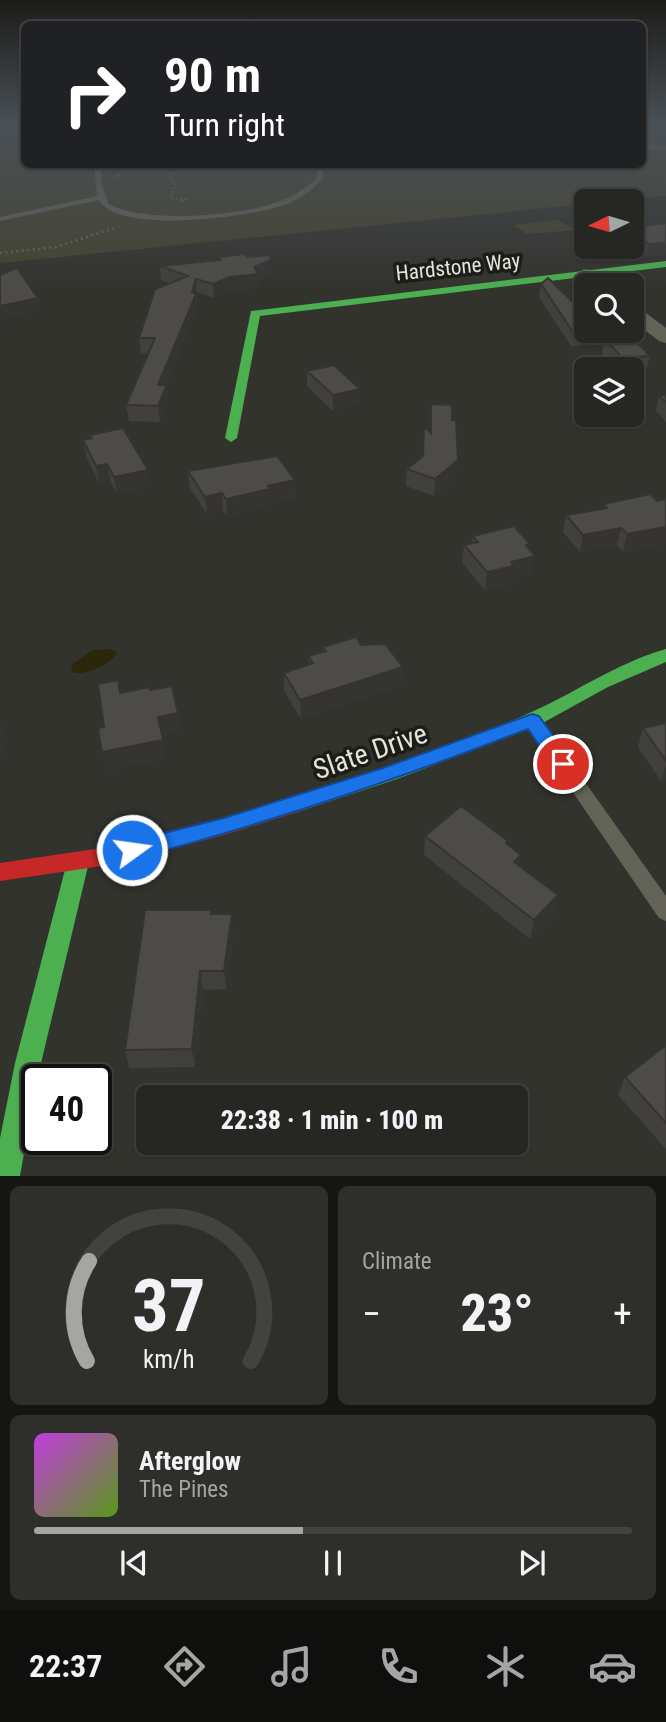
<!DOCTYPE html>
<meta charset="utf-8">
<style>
:root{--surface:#262622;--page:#2e2e2a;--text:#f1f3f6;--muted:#a4a5a5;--line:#424340;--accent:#a6a6a0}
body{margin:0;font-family:"Roboto Condensed",sans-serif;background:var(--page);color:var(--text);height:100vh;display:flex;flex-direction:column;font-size:26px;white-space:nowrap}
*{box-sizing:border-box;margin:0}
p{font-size:23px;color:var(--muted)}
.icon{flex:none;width:38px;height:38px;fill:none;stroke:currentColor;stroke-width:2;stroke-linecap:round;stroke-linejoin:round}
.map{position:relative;height:1176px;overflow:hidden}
.side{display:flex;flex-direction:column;gap:10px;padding:10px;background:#151513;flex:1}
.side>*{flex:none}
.guide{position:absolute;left:21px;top:21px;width:625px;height:147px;border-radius:10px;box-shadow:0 2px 5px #0004,0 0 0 2px var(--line);background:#202124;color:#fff;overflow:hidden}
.needle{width:46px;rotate:265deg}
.tools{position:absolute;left:574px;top:189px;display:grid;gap:14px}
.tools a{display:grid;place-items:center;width:70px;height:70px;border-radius:10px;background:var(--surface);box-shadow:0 2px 5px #0004,0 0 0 2px var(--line);font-size:35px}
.speed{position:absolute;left:21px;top:1064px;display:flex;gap:14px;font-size:35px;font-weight:700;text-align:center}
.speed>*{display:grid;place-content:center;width:91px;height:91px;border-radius:50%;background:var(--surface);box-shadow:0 2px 5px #0004,0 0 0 2px var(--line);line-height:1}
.speed .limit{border:4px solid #111;border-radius:10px;background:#fff;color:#111}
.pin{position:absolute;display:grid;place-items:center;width:60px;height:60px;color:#fff;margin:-30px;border:4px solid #fff;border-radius:50%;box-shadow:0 2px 7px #0007}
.me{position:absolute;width:77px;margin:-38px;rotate:76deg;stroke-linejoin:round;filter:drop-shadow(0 0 5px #0008)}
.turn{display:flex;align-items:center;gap:24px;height:147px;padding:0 28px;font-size:32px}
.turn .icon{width:91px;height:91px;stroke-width:2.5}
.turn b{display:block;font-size:49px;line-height:60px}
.big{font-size:52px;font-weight:800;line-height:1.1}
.side .tile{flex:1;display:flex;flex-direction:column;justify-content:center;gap:10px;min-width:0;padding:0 24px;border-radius:10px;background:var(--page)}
.side .dial{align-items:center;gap:0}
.dial svg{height:182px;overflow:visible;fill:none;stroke:var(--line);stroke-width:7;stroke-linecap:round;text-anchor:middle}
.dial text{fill:var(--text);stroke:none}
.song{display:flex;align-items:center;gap:21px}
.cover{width:84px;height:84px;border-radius:10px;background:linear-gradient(135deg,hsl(290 70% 55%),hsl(90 70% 35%))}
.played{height:7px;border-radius:4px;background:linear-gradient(90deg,var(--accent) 45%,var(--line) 45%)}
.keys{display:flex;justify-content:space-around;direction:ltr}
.heat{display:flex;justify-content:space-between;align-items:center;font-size:38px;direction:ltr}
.side .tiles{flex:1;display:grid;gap:10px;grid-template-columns:1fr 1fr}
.tile:last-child{grid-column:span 2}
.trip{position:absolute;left:136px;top:1085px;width:392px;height:70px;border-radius:10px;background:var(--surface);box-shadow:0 2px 5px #0004,0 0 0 2px var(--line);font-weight:800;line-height:70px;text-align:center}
.menu{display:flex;height:112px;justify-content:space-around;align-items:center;background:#0f0f0e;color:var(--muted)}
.menu .icon{width:49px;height:49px}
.menu .on{color:var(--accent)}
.menu b{font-size:32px;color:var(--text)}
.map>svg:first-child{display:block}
.green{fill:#444330}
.water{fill:#2a270a}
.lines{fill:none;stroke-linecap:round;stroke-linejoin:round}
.path-far1{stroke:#63635b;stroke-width:2;stroke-dasharray:2 2.5;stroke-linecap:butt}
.path{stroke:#63635b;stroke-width:2.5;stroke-dasharray:2 3.5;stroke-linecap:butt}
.lane{fill:#636358;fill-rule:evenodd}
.street{fill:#636358;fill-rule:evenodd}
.fast{fill:#4caf50;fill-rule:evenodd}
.jam{fill:#c62828;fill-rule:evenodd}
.wall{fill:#41403d}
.shaded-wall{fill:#353432}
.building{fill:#4c4b47;stroke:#353432;stroke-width:2}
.route{fill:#1a73e8;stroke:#114b97;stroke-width:2}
.labels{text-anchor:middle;stroke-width:7;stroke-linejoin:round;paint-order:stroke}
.far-street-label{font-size:21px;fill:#e4e4dd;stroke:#1d1d18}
.near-street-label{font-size:28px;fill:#e4e4dd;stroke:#1d1d18}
</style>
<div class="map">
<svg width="666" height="1176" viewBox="0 0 666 1176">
<rect width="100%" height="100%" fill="#33332e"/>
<path class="green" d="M 0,125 L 24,125 L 24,164 L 642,164 L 642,125 L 666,125 L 666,196 L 586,201 L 586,204 L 0,263 Z
M 558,220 L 575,230 L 527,234 L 513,225 Z"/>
<path class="water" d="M 110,649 L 117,652 C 115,663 81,679 71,671 L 73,664 L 93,650 Z"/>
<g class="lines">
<path class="path-far1" d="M 0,146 L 24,146
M 172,164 L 178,167 L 170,178 L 176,185 L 170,198 L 186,199 L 181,201
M 114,177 L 138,164"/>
<path class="path" d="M 0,253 L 56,247 L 118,227"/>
<path class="lane" d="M 642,145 L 666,146 L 666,150 L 642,149 Z
M 94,164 L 100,164 L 102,186 L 109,204 C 145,224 242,216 280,201 C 294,196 306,188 317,178 L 317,164 L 323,164 L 323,178 C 313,190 299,200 284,205 C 250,217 118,235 99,200 L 0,221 L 0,217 L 97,196 Z
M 532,714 L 538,716 L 666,896 L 666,921 L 659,918 L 526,724 L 524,720 L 526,716 Z"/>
<path class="street" d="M 584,269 L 590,270 L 606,285 L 588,285 L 576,274 Z
M 632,306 L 638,307 L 666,328 L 666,343 L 659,341 L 632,320 Z"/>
<path class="fast" d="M 666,261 L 666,267 L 260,316 L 237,438 L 231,442 L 225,438 L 251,311 Z
M 666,649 L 666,662 L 608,687 L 539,725 L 397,779 L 294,813 L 287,811 L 284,805 L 287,799 C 367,773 448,749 525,715 C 572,695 616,663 666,649 Z
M 78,853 L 86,856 L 89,862 L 37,1080 L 20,1176 L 0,1176 L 0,1138 L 15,1063 L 67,862 L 70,856 Z"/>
<path class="jam" d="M 294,797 L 301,799 L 304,805 L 301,811 L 224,835 L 109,865 L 0,881 L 0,863 L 109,847 L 224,819 Z"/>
</g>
<path class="wall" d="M 666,223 L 666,255 L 647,257 L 632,247 L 632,227 Z
M 218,257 L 247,257 L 272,273 L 258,279 L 259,288 L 231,291 L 214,298 L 197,292 L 197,308 L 166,385 L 169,401 L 160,422 L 129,421 L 126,405 L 149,353 L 141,353 L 139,338 L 170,283 L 161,280 L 160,266 L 218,260 Z
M 541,284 L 603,331 L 601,345 L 571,346 L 539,297 Z
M 605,338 L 650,356 L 646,371 L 632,372 L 632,369 L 616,369 L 602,353 Z
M 307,371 L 360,389 L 360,404 L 333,411 L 307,386 Z
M 666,395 L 666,422 L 656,411 L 659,396 Z
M 431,404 L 452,420 L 456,477 L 434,496 L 406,486 L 407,469 L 422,457 L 430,433 Z
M 90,435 L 148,470 L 150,486 L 117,494 L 110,481 L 99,483 L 86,456 L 83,440 L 90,438 Z
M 188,471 L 295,480 L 296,497 L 270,503 L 270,506 L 227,516 L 223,511 L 207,514 L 190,488 Z
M 666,499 L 666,544 L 623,552 L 617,545 L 580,552 L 563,532 L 566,515 L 603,509 L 604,504 Z
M 473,536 L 530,550 L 532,573 L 513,578 L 512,584 L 485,590 L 462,563 L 464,545 L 472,543 Z
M 361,645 L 403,667 L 401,686 L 301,719 L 284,691 L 284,673 L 309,665 L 308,656 L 323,652 L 323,647 Z
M 666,723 L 666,780 L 661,781 L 638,747 L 643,728 Z
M 425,836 L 508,841 L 507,844 L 519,866 L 554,914 L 530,939 L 424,855 Z
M 212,914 L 234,933 L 226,989 L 203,990 L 195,1067 L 129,1068 L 125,1050 Z
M 666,1045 L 666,1149 L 618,1095 L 625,1077 Z"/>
<path class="shaded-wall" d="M 666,243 L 666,255 L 647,257 L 649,244 Z
M 271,260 L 272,273 L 258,279 L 259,288 L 231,291 L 214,298 L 213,284 Z
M 196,279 L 197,308 L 159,401 L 158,385 L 192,292 Z
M 38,298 L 40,311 L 3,318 L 0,323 L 1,305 Z
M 167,385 L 169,401 L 160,422 L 158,406 Z
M 360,389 L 360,404 L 333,411 L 333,395 Z
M 458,460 L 456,477 L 434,496 L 435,479 Z
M 107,464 L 110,481 L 99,483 L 96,466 Z
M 148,470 L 150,486 L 117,494 L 114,477 Z
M 295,480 L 296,497 L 270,503 L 270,506 L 227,516 L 226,499 L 268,486 Z
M 222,493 L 223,511 L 207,514 L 205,497 Z
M 666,527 L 666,544 L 623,552 L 627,534 Z
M 621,528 L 617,545 L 580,552 L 583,535 Z
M 530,544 L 528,557 L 535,556 L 532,573 L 513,578 L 512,584 L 485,590 L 487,572 L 511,562 L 526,545 Z
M 403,667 L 401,686 L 301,719 L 300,700 Z
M 178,713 L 181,732 L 161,736 L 158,717 Z
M 3,722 L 8,741 L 0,758 L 0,727 Z
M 163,740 L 166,759 L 106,771 L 102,752 Z
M 666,765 L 666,780 L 661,781 Z
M 521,855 L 518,874 L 514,862 Z
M 558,895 L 554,914 L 530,939 L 534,920 Z
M 232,914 L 234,933 L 226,989 L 224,971 Z
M 200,971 L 203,990 L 195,1067 L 192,1049 Z"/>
<path class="building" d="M 666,223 L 666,243 L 649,244 L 632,233 L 632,227 Z
M 245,254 L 247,257 L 270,255 L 271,260 L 254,267 L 258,274 L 230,277 L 213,284 L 196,279 L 192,292 L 196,294 L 158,385 L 167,385 L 158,406 L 126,405 L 155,338 L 139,338 L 155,289 L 188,276 L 160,266 L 220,260 L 218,257 Z
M 17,268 L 38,298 L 0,306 L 0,275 Z
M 548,278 L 586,315 L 586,331 L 603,331 L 573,332 L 541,284 Z
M 632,337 L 650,356 L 622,358 L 605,338 Z
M 334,365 L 360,389 L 333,395 L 307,371 Z
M 666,395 L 666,402 L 659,396 Z
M 431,404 L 452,405 L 452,420 L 456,420 L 458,460 L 435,479 L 407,469 L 423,456 L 424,427 L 431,433 Z
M 123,428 L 148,470 L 114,477 L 107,464 L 96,466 L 83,440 L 92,438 L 90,435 Z
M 277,456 L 295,480 L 268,486 L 270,489 L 226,499 L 222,493 L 205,497 L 188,471 Z
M 650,494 L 657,501 L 666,499 L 666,527 L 627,534 L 621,528 L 583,535 L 566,515 L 607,508 L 604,504 Z
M 514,526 L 530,544 L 526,545 L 535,556 L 511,562 L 514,566 L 487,572 L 464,545 L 478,542 L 473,536 Z
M 356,637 L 361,645 L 385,644 L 403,667 L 300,700 L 284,673 L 313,663 L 308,656 L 326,651 L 323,647 Z
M 118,680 L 120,693 L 149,687 L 150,690 L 172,686 L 178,713 L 158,717 L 163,740 L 102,752 L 98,728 L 104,727 L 98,684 Z
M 666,723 L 666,761 L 643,728 Z
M 461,806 L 508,841 L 506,843 L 521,855 L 514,862 L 558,895 L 534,920 L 425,836 Z
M 145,910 L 211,910 L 211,914 L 232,914 L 224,971 L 200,971 L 192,1049 L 125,1050 Z
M 666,1045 L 666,1123 L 625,1077 Z"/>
<linearGradient id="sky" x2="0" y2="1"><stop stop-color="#1c1c19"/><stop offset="0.43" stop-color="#4a5057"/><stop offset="1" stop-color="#4a5057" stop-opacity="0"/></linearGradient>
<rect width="666" height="289" fill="url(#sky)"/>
<path class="route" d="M 532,714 L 539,716 L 570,759 L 573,764 L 570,770 L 563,772 L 556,770 L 528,729 C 398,779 267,824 132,859 L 125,856 L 121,850 L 125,844 L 132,841 L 224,818 L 383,768 Z"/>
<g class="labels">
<g class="far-street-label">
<text transform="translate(458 267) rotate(-6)" y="7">Hardstone Way</text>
</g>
<g class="near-street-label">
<text transform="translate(370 751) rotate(-19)" y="10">Slate Drive</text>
</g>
</g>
</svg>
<div class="tools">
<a><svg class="needle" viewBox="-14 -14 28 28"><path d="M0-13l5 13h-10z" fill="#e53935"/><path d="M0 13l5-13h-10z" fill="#a4a5a5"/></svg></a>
<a><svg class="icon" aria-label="search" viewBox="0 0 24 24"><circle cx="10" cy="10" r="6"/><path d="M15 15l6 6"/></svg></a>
<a><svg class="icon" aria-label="layers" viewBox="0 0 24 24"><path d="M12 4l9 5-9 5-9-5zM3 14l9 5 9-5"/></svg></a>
</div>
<div class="speed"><div class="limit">40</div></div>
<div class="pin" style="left:563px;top:764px;background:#d93025"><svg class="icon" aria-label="arrive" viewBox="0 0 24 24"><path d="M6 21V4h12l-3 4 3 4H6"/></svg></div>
<svg class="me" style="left:132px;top:850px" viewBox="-20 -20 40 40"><circle r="17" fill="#1a73e8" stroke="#fff" stroke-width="3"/><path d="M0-11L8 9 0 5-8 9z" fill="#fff"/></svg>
<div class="trip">22:38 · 1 min · 100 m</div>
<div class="guide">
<div class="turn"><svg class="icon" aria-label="right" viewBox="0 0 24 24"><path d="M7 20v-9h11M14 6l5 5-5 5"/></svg><div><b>90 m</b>Turn right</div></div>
</div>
</div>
<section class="side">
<div class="tiles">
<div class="tile dial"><svg viewBox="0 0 100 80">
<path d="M14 69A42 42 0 1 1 86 69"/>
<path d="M14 69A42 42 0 0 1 15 25" stroke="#a6a6a0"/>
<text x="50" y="56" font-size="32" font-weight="700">37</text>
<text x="50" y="72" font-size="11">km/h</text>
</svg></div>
<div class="tile"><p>Climate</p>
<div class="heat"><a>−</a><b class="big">23°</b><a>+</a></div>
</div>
<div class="tile">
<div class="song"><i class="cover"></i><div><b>Afterglow</b><p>The Pines</p></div></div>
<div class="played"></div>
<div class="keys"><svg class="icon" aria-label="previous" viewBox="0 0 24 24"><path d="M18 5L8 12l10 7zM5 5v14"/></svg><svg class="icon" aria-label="pause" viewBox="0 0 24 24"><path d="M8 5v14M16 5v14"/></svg><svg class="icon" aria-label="next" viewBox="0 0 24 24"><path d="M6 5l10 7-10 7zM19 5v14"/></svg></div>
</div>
</div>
</section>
<nav class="menu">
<b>22:37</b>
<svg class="icon on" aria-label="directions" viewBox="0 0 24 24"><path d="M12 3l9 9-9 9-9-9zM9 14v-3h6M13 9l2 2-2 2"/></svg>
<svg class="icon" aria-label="music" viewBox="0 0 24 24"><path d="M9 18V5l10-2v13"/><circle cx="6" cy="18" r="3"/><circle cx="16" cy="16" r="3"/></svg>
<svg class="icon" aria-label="phone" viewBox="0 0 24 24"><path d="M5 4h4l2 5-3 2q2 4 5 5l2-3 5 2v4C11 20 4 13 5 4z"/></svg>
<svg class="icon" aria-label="climate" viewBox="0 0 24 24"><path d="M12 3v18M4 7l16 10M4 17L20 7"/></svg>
<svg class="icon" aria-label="car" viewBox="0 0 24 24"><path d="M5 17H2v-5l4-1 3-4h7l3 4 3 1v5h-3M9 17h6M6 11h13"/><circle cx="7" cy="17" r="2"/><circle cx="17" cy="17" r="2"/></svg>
</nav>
